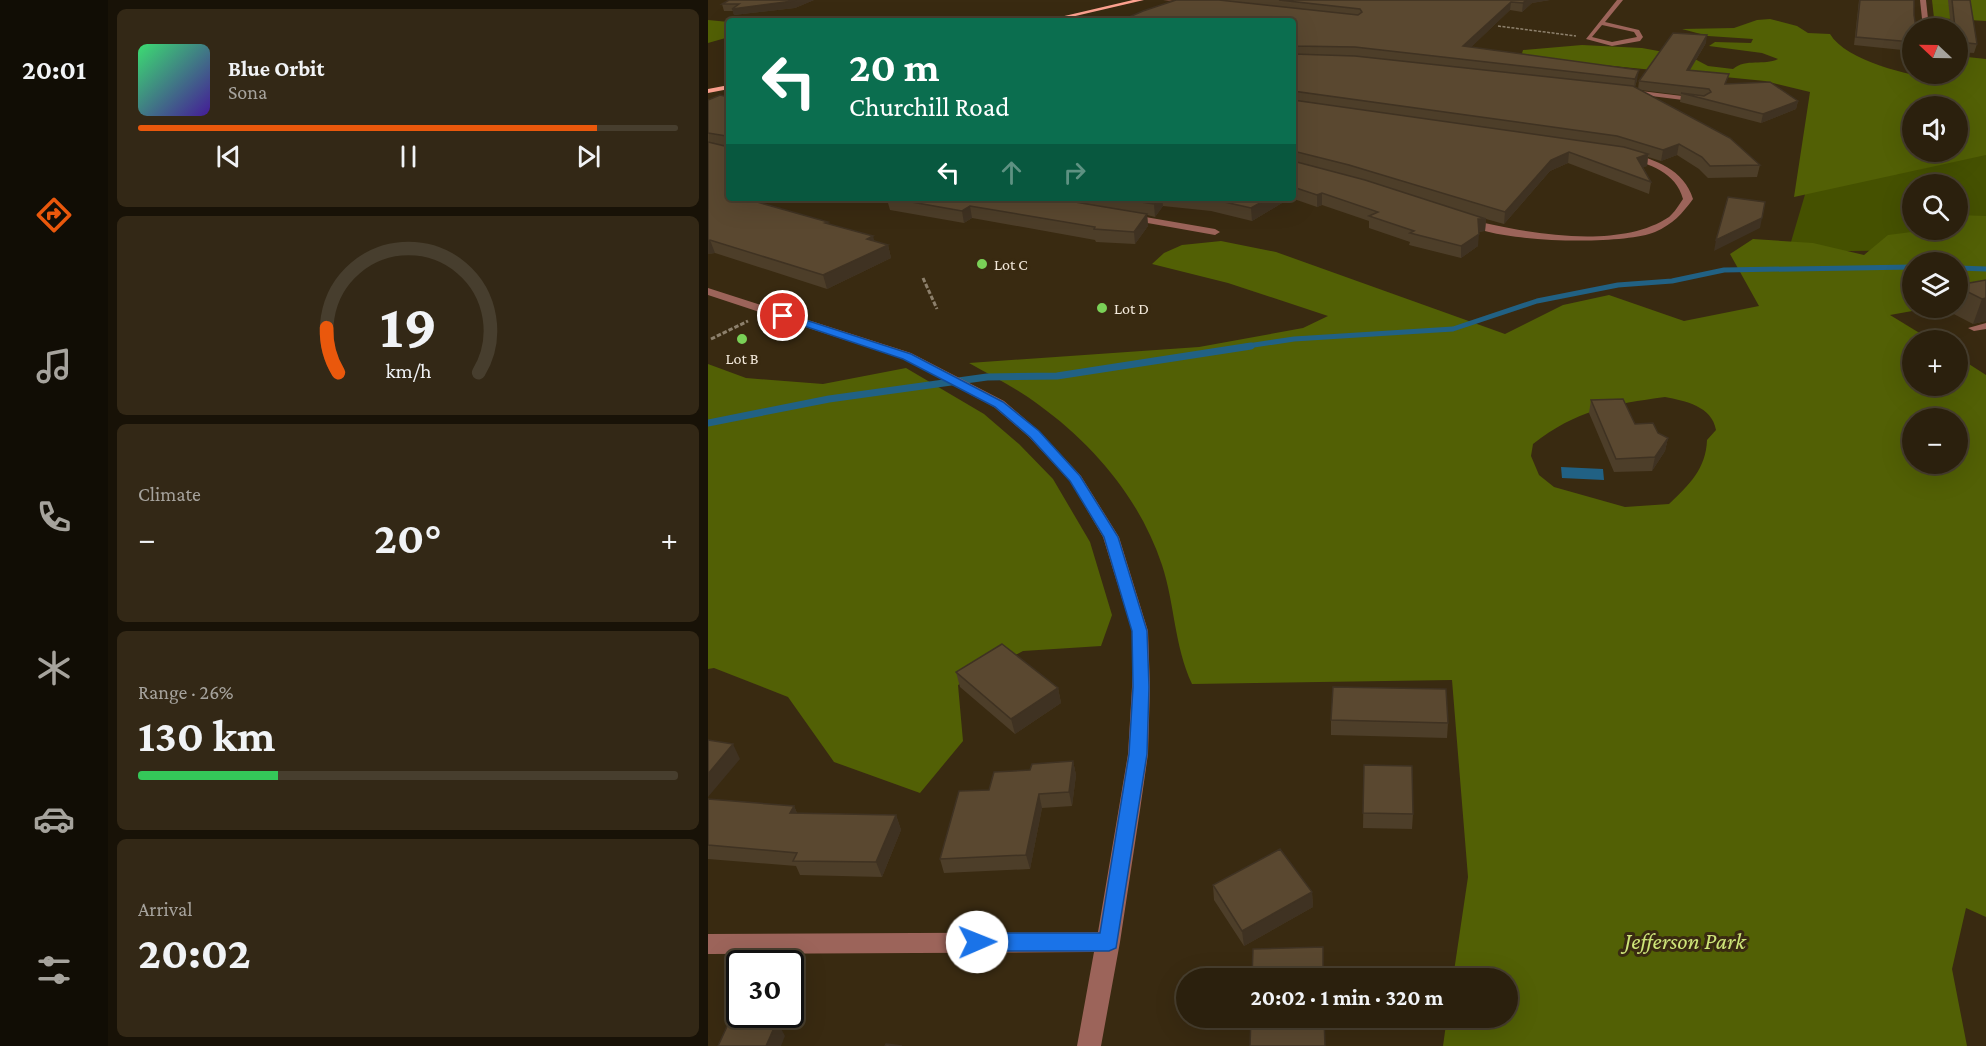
<!DOCTYPE html>
<meta charset="utf-8">
<style>
:root{--surface:#2b200d;--page:#332816;--text:#f1f3f6;--muted:#a6a39d;--line:#473e2e;--accent:#ea580c}
body{margin:0;font-family:"Crimson Pro",serif;background:var(--page);color:var(--text);height:100vh;display:flex;flex-direction:column;font-size:22px;white-space:nowrap}
*{box-sizing:border-box;margin:0}
p{font-size:20px;color:var(--muted)}
.icon{flex:none;width:33px;height:33px;fill:none;stroke:currentColor;stroke-width:2;stroke-linecap:round;stroke-linejoin:round}
.map{position:relative;flex:1;overflow:hidden}
.drawer{display:flex;flex-direction:column;gap:9px;padding:9px;background:#181207;width:600px}
.drawer>*{flex:none}
.hud{position:absolute;left:18px;top:18px;width:570px;height:183px;border-radius:6px;box-shadow:0 6px 24px #0002,0 0 0 2px var(--line);background:#0b6e4f;color:#fff;overflow:hidden}
.needle{width:39px;rotate:292deg}
.buttons{position:absolute;left:1194px;top:18px;display:grid;gap:12px}
.buttons a{display:grid;place-items:center;width:66px;height:66px;border-radius:50%;background:var(--surface);box-shadow:0 6px 24px #0002,0 0 0 2px var(--line);font-size:30px}
.speed{position:absolute;left:18px;top:950px;display:flex;gap:12px;font-size:30px;font-weight:700;text-align:center}
.speed>*{display:grid;place-content:center;width:78px;height:78px;border-radius:50%;background:var(--surface);box-shadow:0 6px 24px #0002,0 0 0 2px var(--line);line-height:1}
.speed .limit{border:3px solid #111;border-radius:9px;background:#fff;color:#111}
.pin{position:absolute;display:grid;place-items:center;width:51px;height:51px;color:#fff;margin:-26px;border:3px solid #fff;border-radius:50%;box-shadow:0 2px 6px #0007}
.me{position:absolute;width:66px;margin:-33px;rotate:89deg;stroke-linejoin:round;filter:drop-shadow(0 0 4px #0008)}
.turn{display:flex;align-items:center;gap:21px;height:126px;padding:0 24px;font-size:27px}
.turn .icon{width:78px;height:78px;stroke-width:2.5}
.turn b{display:block;font-size:42px;line-height:51px}
.lanes{display:flex;align-items:center;height:57px;padding:0 24px;background:#0003;justify-content:center;gap:30px;direction:ltr}
.lanes .off{opacity:.35}
.big{font-size:45px;font-weight:700;line-height:1.1}
.drawer .tile{flex:1;display:flex;flex-direction:column;justify-content:center;gap:9px;min-width:0;padding:0 21px;border-radius:9px;background:var(--page)}
.drawer .dial{align-items:center;gap:0}
.dial svg{height:156px;overflow:visible;fill:none;stroke:var(--line);stroke-width:7;stroke-linecap:round;text-anchor:middle}
.dial text{fill:var(--text);stroke:none}
.song{display:flex;align-items:center;gap:18px}
.cover{width:72px;height:72px;border-radius:9px;background:linear-gradient(135deg,hsl(140 70% 55%),hsl(260 70% 35%))}
.played{height:6px;border-radius:3px;background:linear-gradient(90deg,var(--accent) 85%,var(--line) 85%)}
.keys{display:flex;justify-content:space-around;direction:ltr}
.heat{display:flex;justify-content:space-between;align-items:center;font-size:33px;direction:ltr}
.charge{height:9px;border-radius:4px;background:linear-gradient(90deg,#34c759 26%,var(--line) 0)}
.trip{position:absolute;left:468px;top:968px;width:342px;height:60px;border-radius:30px;background:var(--surface);box-shadow:0 6px 24px #0002,0 0 0 2px var(--line);font-weight:700;line-height:60px;text-align:center}
main{display:flex;flex:1;min-height:0}
.tab-bar{display:flex;flex-direction:column;width:108px;justify-content:space-around;align-items:center;background:#110d05;color:var(--muted)}
.tab-bar .icon{width:42px;height:42px}
.tab-bar .on{color:var(--accent)}
.tab-bar b{font-size:27px;color:var(--text)}
.map>svg:first-child{display:block}
.green{fill:#455100;fill-rule:evenodd}
.forest{fill:#526005;fill-rule:evenodd}
.water{fill:#216184}
.lines{fill:none;stroke-linecap:round;stroke-linejoin:round}
.stream-far1{stroke:#216184;stroke-width:5}
.stream{stroke:#216184;stroke-width:7}
.path-far1{stroke:#8d806c;stroke-width:1.5;stroke-dasharray:3 1.5;stroke-linecap:butt}
.path{stroke:#8d806c;stroke-width:3;stroke-dasharray:4.5 2;stroke-linecap:butt}
.minor{fill:#9c645a;fill-rule:evenodd}
.major{fill:#fea290;fill-rule:evenodd}
.wall{fill:#4d3e29}
.shaded-wall{fill:#3f3222}
.building{fill:#5a4830;stroke:#3f3222;stroke-width:1.5}
.route{fill:#1a73e8;stroke:#114b97;stroke-width:1.5}
.poi-dot{fill:#7ad157;stroke:#392a11;stroke-width:2}
.labels{text-anchor:middle;stroke-width:6;stroke-linejoin:round;paint-order:stroke}
.far-poi-label{font-size:16px;fill:#f3e9db;stroke:#392a11;text-anchor:start}
.near-park-label{font-size:24px;font-style:italic;fill:#cee579;stroke:#392a11}
</style>
<main>
<nav class="tab-bar">
<b>20:01</b>
<svg class="icon on" aria-label="directions" viewBox="0 0 24 24"><path d="M12 3l9 9-9 9-9-9zM9 14v-3h6M13 9l2 2-2 2"/></svg>
<svg class="icon" aria-label="music" viewBox="0 0 24 24"><path d="M9 18V5l10-2v13"/><circle cx="6" cy="18" r="3"/><circle cx="16" cy="16" r="3"/></svg>
<svg class="icon" aria-label="phone" viewBox="0 0 24 24"><path d="M5 4h4l2 5-3 2q2 4 5 5l2-3 5 2v4C11 20 4 13 5 4z"/></svg>
<svg class="icon" aria-label="climate" viewBox="0 0 24 24"><path d="M12 3v18M4 7l16 10M4 17L20 7"/></svg>
<svg class="icon" aria-label="car" viewBox="0 0 24 24"><path d="M5 17H2v-5l4-1 3-4h7l3 4 3 1v5h-3M9 17h6M6 11h13"/><circle cx="7" cy="17" r="2"/><circle cx="17" cy="17" r="2"/></svg>
<svg class="icon" aria-label="filters" viewBox="0 0 24 24"><path d="M4 7h16M4 17h16"/><circle cx="9" cy="7" r="2"/><circle cx="15" cy="17" r="2"/></svg>
</nav>
<section class="drawer">
<div class="tile">
<div class="song"><i class="cover"></i><div><b>Blue Orbit</b><p>Sona</p></div></div>
<div class="played"></div>
<div class="keys"><svg class="icon" aria-label="previous" viewBox="0 0 24 24"><path d="M18 5L8 12l10 7zM5 5v14"/></svg><svg class="icon" aria-label="pause" viewBox="0 0 24 24"><path d="M8 5v14M16 5v14"/></svg><svg class="icon" aria-label="next" viewBox="0 0 24 24"><path d="M6 5l10 7-10 7zM19 5v14"/></svg></div>
</div>
<div class="tile dial"><svg viewBox="0 0 100 80">
<path d="M14 69A42 42 0 1 1 86 69"/>
<path d="M14 69A42 42 0 0 1 8 46" stroke="#ea580c"/>
<text x="50" y="56" font-size="32" font-weight="700">19</text>
<text x="50" y="72" font-size="11">km/h</text>
</svg></div>
<div class="tile"><p>Climate</p>
<div class="heat"><a>−</a><b class="big">20°</b><a>+</a></div>
</div>
<div class="tile"><p>Range · 26%</p><b class="big">130 km</b><div class="charge"></div></div>
<div class="tile"><p>Arrival</p><b class="big">20:02</b></div>
</section>
<div class="map">
<svg width="1278" height="1046" viewBox="0 0 1278 1046">
<rect width="100%" height="100%" fill="#392a11"/>
<path class="green" d="M 1278,144 L 1278,249 L 1080,252 L 1101,181 ZM 1204,184 L 1250,184 L 1250,230 L 1204,230 Z"/>
<path class="forest" d="M 1224,0 L 1278,0 L 1278,21 L 1226,18 Z
M 1062,19 L 1089,26 L 1100,33 L 1122,34 C 1138,61 1202,76 1232,79 L 1235,74 L 1250,74 L 1250,56 L 1278,59 L 1278,155 L 1086,197 L 1102,92 L 1057,81 L 813,57 L 815,50 L 874,45 L 934,48 L 983,57 L 1000,66 L 1025,69 C 1038,58 1056,66 1070,59 L 1054,53 L 1001,46 L 1007,42 L 1043,43 L 1045,39 L 1000,36 L 974,29 L 1026,28 L 1049,20 ZM 1204,106 L 1250,106 L 1250,152 L 1204,152 Z
M 0,20 L 21,22 L 21,37 L 0,43 Z
M 1250,215 L 1278,216 L 1278,297 L 1250,302 L 1250,262 L 1204,262 L 1204,308 L 1221,308 L 1182,315 L 1223,340 L 1204,340 L 1204,386 L 1250,386 L 1250,357 L 1278,375 L 1278,917 L 1258,908 L 1244,969 L 1259,1046 L 735,1046 L 739,1017 L 800,1017 L 800,978 L 745,978 L 760,877 L 744,680 L 484,684 C 466,645 467,605 454,565 C 432,499 386,445 331,405 C 310,389 284,376 261,363 L 491,347 L 595,328 L 620,316 L 520,283 L 444,264 L 456,253 L 474,245 L 513,241 L 568,252 L 797,334 L 855,305 L 901,295 L 976,321 L 1051,306 L 1022,254 L 1045,239 L 1105,243 L 1156,255 L 1180,235 L 1219,230 L 1250,230 ZM 957,397 C 977,401 1004,406 1008,430 L 999,440 C 998,469 981,485 961,504 L 917,507 L 846,487 L 831,475 L 823,456 L 825,444 C 868,410 905,404 957,397 ZM 1204,418 L 1250,418 L 1250,464 L 1204,464 Z
M 0,364 L 38,378 L 115,384 L 198,368 L 276,414 L 311,444 L 345,479 L 382,542 L 404,615 L 393,646 L 315,651 L 250,685 L 255,741 L 212,793 L 126,762 L 80,697 L 6,668 L 0,669 Z"/>
<path class="water" d="M 853,467 L 895,469 L 896,480 L 854,478 Z
M 634,1017 L 674,1017 C 663,1031 645,1032 634,1017 Z"/>
<g class="lines">
<path class="stream-far1" d="M 1250,268 L 1278,269
M 533,347 L 586,339 L 745,329 L 829,301 L 910,285 L 964,281 L 1016,270 L 1204,267"/>
<path class="stream" d="M 0,423 L 121,399 L 279,377 L 349,376 L 543,346"/>
<path class="path-far1" d="M 790,26 L 868,36"/>
<path class="path" d="M 215,278 L 229,309
M 3,339 L 40,321"/>
<path class="minor" d="M 455,0 L 488,3 L 485,5 Z
M 909,0 L 915,0 L 897,22 L 931,30 L 935,37 L 932,41 L 904,46 L 878,39 ZM 894,25 L 926,32 L 929,37 L 904,42 L 884,37 Z
M 1212,0 L 1218,0 L 1221,28 L 1215,28 Z
M 916,89 L 991,98 L 995,100 L 991,102 L 919,93 Z
M 920,152 C 947,160 976,169 985,199 C 974,214 965,224 947,232 C 913,246 784,243 755,222 L 760,219 C 816,233 910,251 961,217 C 966,213 971,205 975,199 C 968,172 941,164 917,157 L 916,155 Z
M 420,214 L 507,229 L 512,232 L 507,235 L 417,219 L 415,217 Z
M 0,288 L 203,353 L 296,401 L 331,431 L 373,476 L 411,537 L 440,631 L 442,687 L 440,754 L 432,810 L 412,942 L 393,1046 L 369,1046 L 386,952 L 0,954 L 0,934 L 390,932 L 420,754 L 424,687 L 424,631 L 395,537 L 362,481 L 321,437 L 286,407 L 195,359 L 0,295 Z
M 1278,323 L 1278,329 L 1266,331 L 1260,328 Z"/>
<path class="major" d="M 425,0 L 436,0 L 346,21 L 335,21 Z
M 21,85 L 21,89 L 0,93 L 0,89 Z"/>
</g>
<path class="wall" d="M 21,0 L 106,0 L 87,8 L 26,15 L 25,11 L 16,11 L 14,4 Z
M 468,0 L 842,0 L 824,3 L 814,12 L 802,10 L 763,47 L 929,80 L 927,87 L 930,89 L 931,81 L 998,43 L 982,70 L 1019,84 L 1090,101 L 1088,109 L 1053,123 L 972,102 L 973,95 L 932,90 L 1052,165 L 1049,177 L 1000,178 L 991,169 L 969,155 L 953,161 L 940,157 L 939,166 L 935,167 L 943,182 L 941,194 L 860,163 L 842,171 L 796,224 L 778,219 L 777,231 L 770,232 L 770,246 L 753,258 L 701,245 L 702,242 L 661,228 L 661,221 L 614,205 L 609,207 L 586,199 L 579,200 L 544,221 L 503,211 L 455,206 L 447,217 L 439,215 L 440,226 L 427,244 L 388,242 L 387,240 L 264,218 L 256,223 L 182,210 L 180,203 L 150,198 L 585,198 L 585,21 Z
M 1151,0 L 1206,0 L 1204,51 L 1146,45 Z
M 1240,0 L 1262,0 L 1269,44 L 1266,53 L 1250,52 L 1250,28 L 1243,28 Z
M 21,97 L 21,198 L 49,198 L 48,202 L 121,224 L 167,242 L 180,245 L 183,258 L 119,289 L 7,253 L 0,254 L 0,100 Z
M 1278,280 L 1278,321 L 1265,324 L 1238,310 L 1239,308 L 1250,308 L 1250,285 Z
M 883,400 L 927,424 L 950,433 L 960,438 L 957,451 L 944,471 L 906,472 L 881,413 Z
M 248,672 L 350,688 L 353,703 L 307,734 L 252,687 Z
M 623,720 L 740,723 L 739,738 L 623,735 Z
M 365,761 L 368,775 L 364,806 L 334,808 L 322,869 L 236,873 L 232,859 L 281,790 L 322,770 Z
M 656,765 L 705,814 L 704,829 L 655,828 Z
M 0,799 L 86,806 L 89,813 L 188,815 L 193,830 L 174,877 L 92,875 L 88,866 L 0,859 Z
M 505,885 L 604,892 L 605,907 L 536,946 L 506,900 Z"/>
<path class="shaded-wall" d="M 88,0 L 106,0 L 87,8 L 26,15 L 24,9 Z
M 818,0 L 842,0 L 824,3 L 814,12 L 815,3 Z
M 803,2 L 802,10 L 754,56 L 755,46 Z
M 999,35 L 998,43 L 977,78 L 979,70 Z
M 931,70 L 929,80 L 926,89 L 927,79 Z
M 1090,101 L 1088,109 L 1053,123 L 1055,114 Z
M 971,144 L 969,155 L 953,161 L 955,150 Z
M 861,152 L 860,163 L 842,171 L 796,224 L 797,212 L 843,160 Z
M 940,154 L 939,166 L 927,170 L 929,158 Z
M 614,193 L 614,205 L 609,207 L 609,195 Z
M 42,198 L 49,198 L 46,212 L 42,200 Z
M 451,198 L 454,198 L 455,206 L 447,217 L 446,204 Z
M 561,198 L 578,198 L 579,200 L 544,221 L 543,208 Z
M 262,206 L 264,218 L 256,223 L 254,211 Z
M 439,214 L 440,226 L 427,244 L 426,232 Z
M 1054,218 L 1052,228 L 1006,251 L 1008,240 Z
M 770,219 L 778,219 L 777,231 L 769,232 Z
M 771,234 L 770,246 L 753,258 L 753,246 Z
M 165,236 L 169,249 L 159,239 Z
M 2,240 L 7,253 L 0,254 L 0,241 Z
M 180,245 L 183,258 L 119,289 L 115,275 Z
M 1278,298 L 1278,321 L 1265,324 L 1274,299 Z
M 960,438 L 957,451 L 944,471 L 947,457 Z
M 350,688 L 353,703 L 307,734 L 303,719 Z
M 25,744 L 32,759 L 0,797 L 0,774 Z
M 365,761 L 368,775 L 364,806 L 361,792 Z
M 331,794 L 334,808 L 322,869 L 318,855 Z
M 86,806 L 92,820 L 82,813 Z
M 188,815 L 193,830 L 174,877 L 168,862 Z
M 604,892 L 605,907 L 536,946 L 534,931 Z
M 69,1021 L 77,1036 L 73,1046 L 58,1046 Z"/>
<path class="building" d="M 21,0 L 88,0 L 85,1 L 24,9 L 31,4 L 14,4 Z
M 468,0 L 511,0 L 650,15 L 654,12 L 652,9 L 571,0 L 818,0 L 815,3 L 803,2 L 755,46 L 931,70 L 927,79 L 647,47 L 585,46 L 585,21 L 412,21 L 435,11 Z
M 1152,0 L 1206,0 L 1206,15 L 1208,28 L 1204,28 L 1204,42 L 1148,37 Z
M 1244,0 L 1262,0 L 1269,44 L 1250,42 L 1250,28 L 1247,28 Z
M 965,33 L 999,35 L 979,70 L 1021,74 L 1017,84 L 1062,82 L 1090,101 L 1055,114 L 973,93 L 996,96 L 1003,92 L 1001,89 L 931,81 Z
M 585,54 L 647,56 L 925,86 L 1022,138 L 1052,165 L 1002,166 L 994,157 L 971,144 L 955,150 L 909,136 L 585,91 Z
M 12,95 L 21,97 L 21,114 L 17,116 L 21,116 L 21,198 L 42,198 L 42,200 L 120,222 L 117,223 L 165,236 L 159,239 L 180,245 L 115,275 L 2,240 L 0,241 L 0,142 L 17,146 L 19,136 L 0,133 L 0,100 Z
M 585,100 L 916,147 L 940,154 L 929,158 L 943,182 L 861,152 L 843,160 L 797,212 L 641,165 L 585,151 Z
M 585,161 L 657,180 L 778,219 L 770,219 L 771,234 L 753,246 L 702,233 L 706,231 L 661,216 L 670,212 L 614,193 L 609,195 L 585,187 Z
M 1020,197 L 1057,202 L 1054,218 L 1008,240 Z
M 181,198 L 343,198 L 439,214 L 426,232 L 386,229 L 387,227 L 262,206 L 254,211 Z
M 406,198 L 451,198 L 446,204 Z
M 493,198 L 561,198 L 543,208 L 503,199 Z
M 1278,280 L 1278,298 L 1274,299 L 1250,287 L 1250,285 Z
M 915,399 L 927,424 L 945,423 L 950,433 L 960,438 L 947,457 L 908,459 L 883,400 Z
M 294,644 L 350,688 L 303,719 L 248,672 Z
M 625,687 L 738,689 L 740,723 L 623,720 Z
M 0,740 L 25,744 L 0,774 Z
M 365,761 L 361,792 L 331,794 L 318,855 L 232,859 L 251,791 L 281,790 L 286,772 L 322,770 L 324,764 Z
M 656,765 L 704,766 L 705,814 L 655,813 Z
M 0,799 L 86,806 L 82,813 L 188,815 L 168,862 L 85,861 L 89,853 L 0,845 Z
M 572,849 L 604,892 L 534,931 L 505,885 Z
M 615,947 L 615,978 L 544,978 L 545,949 Z
M 543,1017 L 616,1017 L 617,1046 L 542,1046 Z
M 22,1020 L 69,1021 L 58,1046 L 10,1046 Z
M 178,1044 L 194,1046 L 177,1046 Z"/>
<path class="route" d="M 72,314 L 79,314 L 203,354 L 295,402 L 331,431 L 372,476 L 410,537 L 439,631 L 441,687 L 439,754 L 408,948 L 401,951 L 269,951 L 262,949 L 259,942 L 262,936 L 269,933 L 392,933 L 421,754 L 425,687 L 424,631 L 396,537 L 362,481 L 322,437 L 287,407 L 195,359 L 72,318 Z"/>
<g class="poi-dot">
<circle cx="274" cy="264" r="6"/>
<circle cx="394" cy="308" r="6"/>
<circle cx="34" cy="339" r="6"/>
</g>
<g class="labels">
<g class="far-poi-label">
<text x="286" y="270">Lot C</text>
<text x="406" y="314">Lot D</text>
<text x="34" y="364" text-anchor="middle">Lot B</text>
</g>
<g class="near-park-label">
<text x="977" y="949">Jefferson Park</text>
</g>
</g>
</svg>
<div class="buttons">
<a><svg class="needle" viewBox="-14 -14 28 28"><path d="M0-13l5 13h-10z" fill="#e53935"/><path d="M0 13l5-13h-10z" fill="#a6a39d"/></svg></a>
<a><svg class="icon" aria-label="sound" viewBox="0 0 24 24"><path d="M4 9h4l5-4v14l-5-4H4zM17 9q2 3 0 6"/></svg></a>
<a><svg class="icon" aria-label="search" viewBox="0 0 24 24"><circle cx="10" cy="10" r="6"/><path d="M15 15l6 6"/></svg></a>
<a><svg class="icon" aria-label="layers" viewBox="0 0 24 24"><path d="M12 4l9 5-9 5-9-5zM3 14l9 5 9-5"/></svg></a>
<a>+</a>
<a>−</a>
</div>
<div class="speed"><div class="limit">30</div></div>
<div class="pin" style="left:75px;top:316px;background:#d93025"><svg class="icon" aria-label="arrive" viewBox="0 0 24 24"><path d="M6 21V4h12l-3 4 3 4H6"/></svg></div>
<svg class="me" style="left:269px;top:942px" viewBox="-20 -20 40 40"><circle r="19" fill="#fff"/><path d="M0-13L10 11 0 6-10 11z" fill="#1a73e8"/></svg>
<div class="trip">20:02 · 1 min · 320 m</div>
<div class="hud">
<div class="turn"><svg class="icon" aria-label="left" viewBox="0 0 24 24"><path d="M17 20v-9H6M10 6l-5 5 5 5"/></svg><div><b>20 m</b>Churchill Road</div></div>
<div class="lanes"><svg class="icon" aria-label="left" viewBox="0 0 24 24"><path d="M17 20v-9H6M10 6l-5 5 5 5"/></svg><svg class="icon off" aria-label="ahead" viewBox="0 0 24 24"><path d="M12 20V5M6 11l6-6 6 6"/></svg><svg class="icon off" aria-label="right" viewBox="0 0 24 24"><path d="M7 20v-9h11M14 6l5 5-5 5"/></svg></div>
</div>
</div>
</main>
